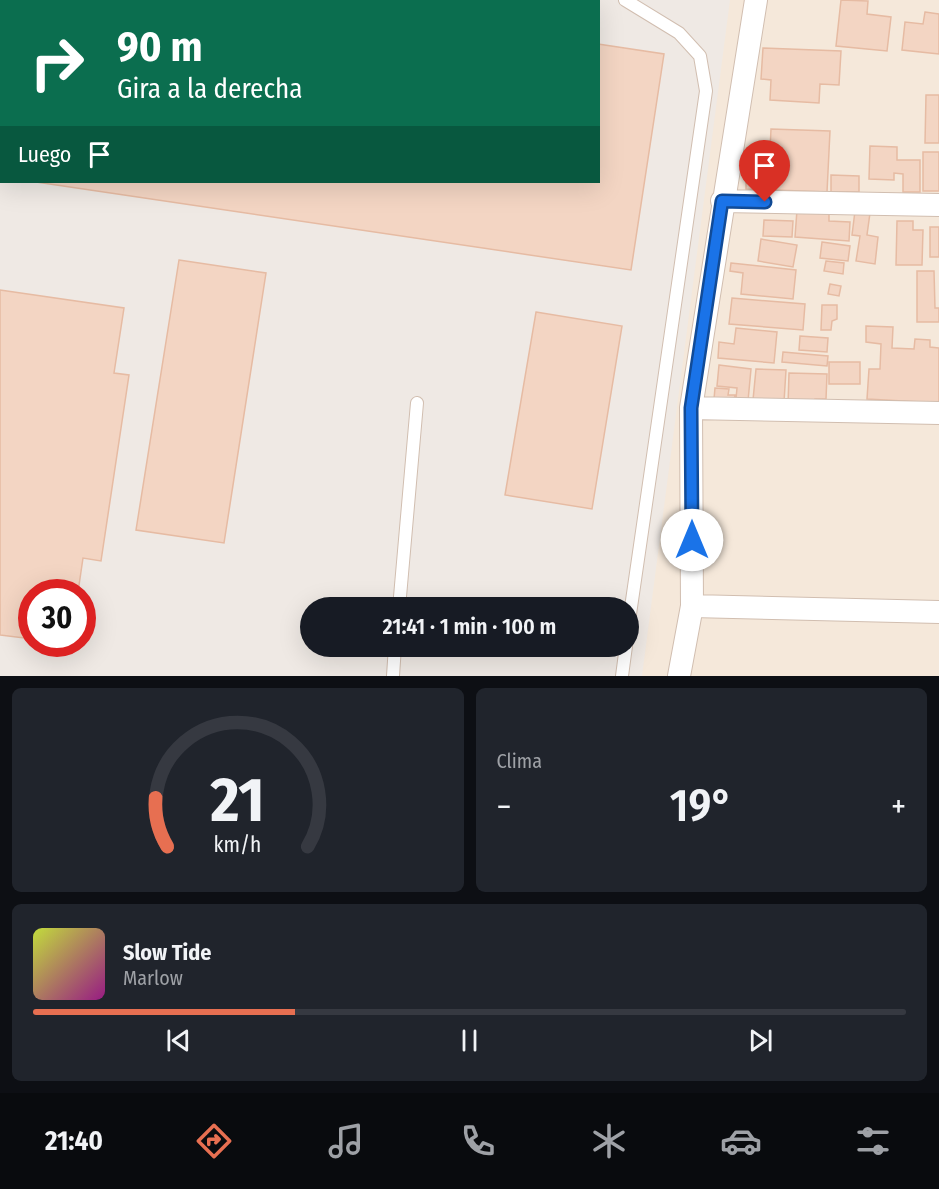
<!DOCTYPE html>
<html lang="es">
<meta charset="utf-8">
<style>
:root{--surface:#171b24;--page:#20242c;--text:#f1f3f6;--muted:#9ea1a6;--line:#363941;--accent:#e76f51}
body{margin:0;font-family:"Fira Sans Condensed",sans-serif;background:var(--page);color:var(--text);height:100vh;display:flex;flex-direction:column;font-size:22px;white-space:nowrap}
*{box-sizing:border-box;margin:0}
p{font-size:20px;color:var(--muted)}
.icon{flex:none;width:33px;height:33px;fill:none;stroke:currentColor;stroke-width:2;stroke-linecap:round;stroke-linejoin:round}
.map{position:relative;height:676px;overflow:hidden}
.sheet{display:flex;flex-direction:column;gap:12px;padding:12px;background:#0d0f14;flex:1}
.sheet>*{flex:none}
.guide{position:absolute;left:0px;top:0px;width:600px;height:183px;box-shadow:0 6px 24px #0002;background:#0b6e4f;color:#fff;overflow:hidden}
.speed{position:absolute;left:18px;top:579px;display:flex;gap:12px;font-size:30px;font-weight:700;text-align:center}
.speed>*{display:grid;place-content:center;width:78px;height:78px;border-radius:50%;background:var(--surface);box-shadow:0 6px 24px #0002;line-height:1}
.speed .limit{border:9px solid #d22;background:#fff;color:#111}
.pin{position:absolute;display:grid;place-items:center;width:51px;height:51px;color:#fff;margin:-62px -26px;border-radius:50% 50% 50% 0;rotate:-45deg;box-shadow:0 0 6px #0007}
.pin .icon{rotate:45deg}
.me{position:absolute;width:66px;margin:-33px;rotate:0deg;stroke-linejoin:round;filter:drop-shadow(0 0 4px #0008)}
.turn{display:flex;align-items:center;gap:21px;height:126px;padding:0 18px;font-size:27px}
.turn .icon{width:78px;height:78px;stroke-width:2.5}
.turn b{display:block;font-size:42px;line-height:51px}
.then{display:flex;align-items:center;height:57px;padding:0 18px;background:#0003;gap:12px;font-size:22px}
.big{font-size:45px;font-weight:600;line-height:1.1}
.sheet .card{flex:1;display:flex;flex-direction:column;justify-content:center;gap:9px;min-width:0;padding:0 21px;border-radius:9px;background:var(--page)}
.sheet .dial{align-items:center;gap:0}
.dial svg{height:156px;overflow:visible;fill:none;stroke:var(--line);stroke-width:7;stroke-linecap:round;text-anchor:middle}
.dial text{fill:var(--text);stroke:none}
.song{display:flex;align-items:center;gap:18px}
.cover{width:72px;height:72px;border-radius:9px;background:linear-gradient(135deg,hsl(70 70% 55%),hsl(310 70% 35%))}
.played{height:6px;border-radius:3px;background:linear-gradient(90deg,var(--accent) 30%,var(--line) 30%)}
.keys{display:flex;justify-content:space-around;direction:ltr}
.heat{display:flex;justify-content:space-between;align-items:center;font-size:33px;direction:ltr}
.sheet .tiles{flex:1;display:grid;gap:12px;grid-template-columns:1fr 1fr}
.card:last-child{grid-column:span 2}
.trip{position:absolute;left:300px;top:597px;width:339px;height:60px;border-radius:30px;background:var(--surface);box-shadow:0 6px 24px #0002;font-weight:600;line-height:60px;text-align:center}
.menu{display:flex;height:96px;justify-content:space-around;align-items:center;background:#090b0e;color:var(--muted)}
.menu .icon{width:42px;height:42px}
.menu .selected{color:var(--accent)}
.menu b{font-size:27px;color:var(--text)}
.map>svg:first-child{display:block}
.residential{fill:#f5e8da;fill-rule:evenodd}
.industrial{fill:#efe9e4;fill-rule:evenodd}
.building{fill:#f3d5c3;stroke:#e6bba3;stroke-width:1.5}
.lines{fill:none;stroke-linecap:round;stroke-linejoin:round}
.service-casing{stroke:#d1beb0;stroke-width:14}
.minor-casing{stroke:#d1beb0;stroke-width:24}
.service{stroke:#fff;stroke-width:12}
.minor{stroke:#fff;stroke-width:22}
.route-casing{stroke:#114b97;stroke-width:15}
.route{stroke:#1a73e8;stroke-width:10}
</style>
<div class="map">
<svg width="939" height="676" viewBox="0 0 939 676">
<rect width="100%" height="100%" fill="#fdf6ec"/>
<path class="residential" d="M 0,0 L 939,0 L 939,676 L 0,676 ZM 2,2 L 598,2 L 598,182 L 2,182 ZM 32,592 L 82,592 L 82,644 L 32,644 ZM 310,608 L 628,608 L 628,646 L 310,646 Z"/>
<path class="industrial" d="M 0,0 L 730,0 L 642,676 L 0,676 ZM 2,2 L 598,2 L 598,182 L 2,182 ZM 32,592 L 82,592 L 82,644 L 32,644 ZM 310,608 L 628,608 L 628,646 L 310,646 Z"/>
<path class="building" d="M 0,0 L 301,0 L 311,2 L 2,2 L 2,176 Z
M 841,0 L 868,1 L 867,14 L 891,17 L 887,51 L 836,46 Z
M 925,12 L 939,14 L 939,54 L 902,50 L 905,22 L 923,24 Z
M 598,44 L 664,54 L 631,270 L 36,182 L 598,182 Z
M 763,48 L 841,51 L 839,85 L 820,84 L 819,103 L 770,100 L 771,80 L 761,79 Z
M 926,95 L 939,95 L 939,143 L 925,143 Z
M 771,129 L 830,131 L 827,192 L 746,189 L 746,169 L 757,170 L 758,149 L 770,150 Z
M 870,146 L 897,147 L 897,160 L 920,160 L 920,192 L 903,192 L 903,174 L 894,173 L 894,180 L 869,179 Z
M 923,152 L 939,152 L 939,191 L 923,191 Z
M 831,175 L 859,176 L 859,192 L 831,192 Z
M 797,210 L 829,212 L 829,221 L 850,222 L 849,241 L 795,237 Z
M 855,211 L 870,213 L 867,235 L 878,237 L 875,264 L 856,261 L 860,236 L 852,235 Z
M 764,220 L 793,221 L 792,237 L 763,236 Z
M 897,221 L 913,221 L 913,230 L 923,230 L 922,265 L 896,265 Z
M 930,227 L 939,227 L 939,257 L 930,257 Z
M 761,239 L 797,245 L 793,267 L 758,261 Z
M 822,242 L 850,246 L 848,261 L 820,258 Z
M 179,260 L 266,273 L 224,543 L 136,530 Z
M 826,261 L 844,263 L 843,274 L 824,271 Z
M 731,263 L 796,270 L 793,299 L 741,294 L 743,273 L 730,271 Z
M 917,271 L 934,271 L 935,308 L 939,308 L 939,322 L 917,322 Z
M 830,284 L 841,286 L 839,296 L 828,294 Z
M 0,290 L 124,308 L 114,373 L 129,375 L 101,561 L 83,558 L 78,592 L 32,592 L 32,639 L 0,635 Z
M 732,298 L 805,304 L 803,330 L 729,324 Z
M 822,305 L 837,305 L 837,319 L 832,321 L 831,330 L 821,330 Z
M 536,312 L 622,326 L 592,509 L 505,495 Z
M 866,326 L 893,327 L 892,348 L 914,349 L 915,339 L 930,340 L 930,347 L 939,348 L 939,403 L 867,399 L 869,369 L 880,369 L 881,344 L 866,342 Z
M 736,328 L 777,332 L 774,363 L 718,358 L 719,342 L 734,344 Z
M 800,336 L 828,338 L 827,352 L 799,350 Z
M 783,352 L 828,356 L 827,366 L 782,362 Z
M 829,362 L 860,362 L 860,384 L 829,384 Z
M 719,365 L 751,369 L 748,401 L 736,399 L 737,388 L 717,386 Z
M 756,369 L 786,370 L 784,402 L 753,400 Z
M 789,373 L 827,374 L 826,399 L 815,399 L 815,406 L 788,405 Z
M 715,388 L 729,389 L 728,395 L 735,395 L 734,400 L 714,399 Z"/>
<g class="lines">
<g class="service-casing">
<path id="service" d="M 625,0 L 679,33 L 700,56 L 706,91 L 628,628
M 399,608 L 417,403
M 393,676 L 395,646
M 622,676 L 626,646"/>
</g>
<g class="minor-casing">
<path id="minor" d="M 722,201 L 939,205
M 691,408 L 939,413
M 692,606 L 939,612
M 679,676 L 692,606 L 691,408 L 756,0"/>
</g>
<use href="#service" class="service"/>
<use href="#minor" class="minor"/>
</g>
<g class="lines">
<g class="route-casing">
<path id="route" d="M 692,540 L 691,408 L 722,201 L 765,202"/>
</g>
<use href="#route" class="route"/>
</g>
</svg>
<div class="speed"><div class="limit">30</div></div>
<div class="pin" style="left:765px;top:202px;background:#d93025"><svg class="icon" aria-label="arrive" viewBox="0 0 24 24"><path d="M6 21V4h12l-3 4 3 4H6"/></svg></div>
<svg class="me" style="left:692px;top:540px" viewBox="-20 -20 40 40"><circle r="19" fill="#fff"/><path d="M0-13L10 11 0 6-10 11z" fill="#1a73e8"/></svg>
<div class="trip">21:41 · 1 min · 100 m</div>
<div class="guide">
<div class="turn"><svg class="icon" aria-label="right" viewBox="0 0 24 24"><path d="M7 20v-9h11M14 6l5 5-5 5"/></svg><div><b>90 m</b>Gira a la derecha</div></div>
<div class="then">Luego<svg class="icon" aria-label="arrive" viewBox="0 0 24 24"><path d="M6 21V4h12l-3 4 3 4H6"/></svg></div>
</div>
</div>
<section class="sheet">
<div class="tiles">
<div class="card dial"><svg viewBox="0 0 100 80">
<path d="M14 69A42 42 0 1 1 86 69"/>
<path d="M14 69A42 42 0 0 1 8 44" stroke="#e76f51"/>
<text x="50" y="56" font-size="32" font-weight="700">21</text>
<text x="50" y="72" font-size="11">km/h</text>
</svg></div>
<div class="card"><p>Clima</p>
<div class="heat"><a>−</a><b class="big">19°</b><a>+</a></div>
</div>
<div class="card">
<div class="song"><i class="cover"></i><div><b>Slow Tide</b><p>Marlow</p></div></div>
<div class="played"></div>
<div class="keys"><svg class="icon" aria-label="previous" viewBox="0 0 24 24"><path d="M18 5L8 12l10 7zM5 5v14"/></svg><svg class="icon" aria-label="pause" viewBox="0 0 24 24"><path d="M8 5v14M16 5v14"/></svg><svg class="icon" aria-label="next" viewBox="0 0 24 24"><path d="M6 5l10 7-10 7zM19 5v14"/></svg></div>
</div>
</div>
</section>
<nav class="menu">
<b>21:40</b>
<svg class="icon selected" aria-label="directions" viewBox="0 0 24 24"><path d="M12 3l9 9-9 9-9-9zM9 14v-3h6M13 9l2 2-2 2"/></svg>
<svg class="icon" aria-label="music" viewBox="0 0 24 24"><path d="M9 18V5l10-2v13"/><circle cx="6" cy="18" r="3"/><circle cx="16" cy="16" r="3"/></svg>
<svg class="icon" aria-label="phone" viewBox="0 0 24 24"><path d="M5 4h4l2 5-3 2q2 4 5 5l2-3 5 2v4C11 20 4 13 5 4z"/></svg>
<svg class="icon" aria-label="climate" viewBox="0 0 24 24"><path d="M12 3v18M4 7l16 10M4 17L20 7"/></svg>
<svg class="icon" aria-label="car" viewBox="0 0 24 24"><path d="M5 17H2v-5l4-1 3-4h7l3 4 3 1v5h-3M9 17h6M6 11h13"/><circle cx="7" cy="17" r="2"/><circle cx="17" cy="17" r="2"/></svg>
<svg class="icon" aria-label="filters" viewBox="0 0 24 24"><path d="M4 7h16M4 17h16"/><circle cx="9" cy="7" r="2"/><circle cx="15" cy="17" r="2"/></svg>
</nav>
